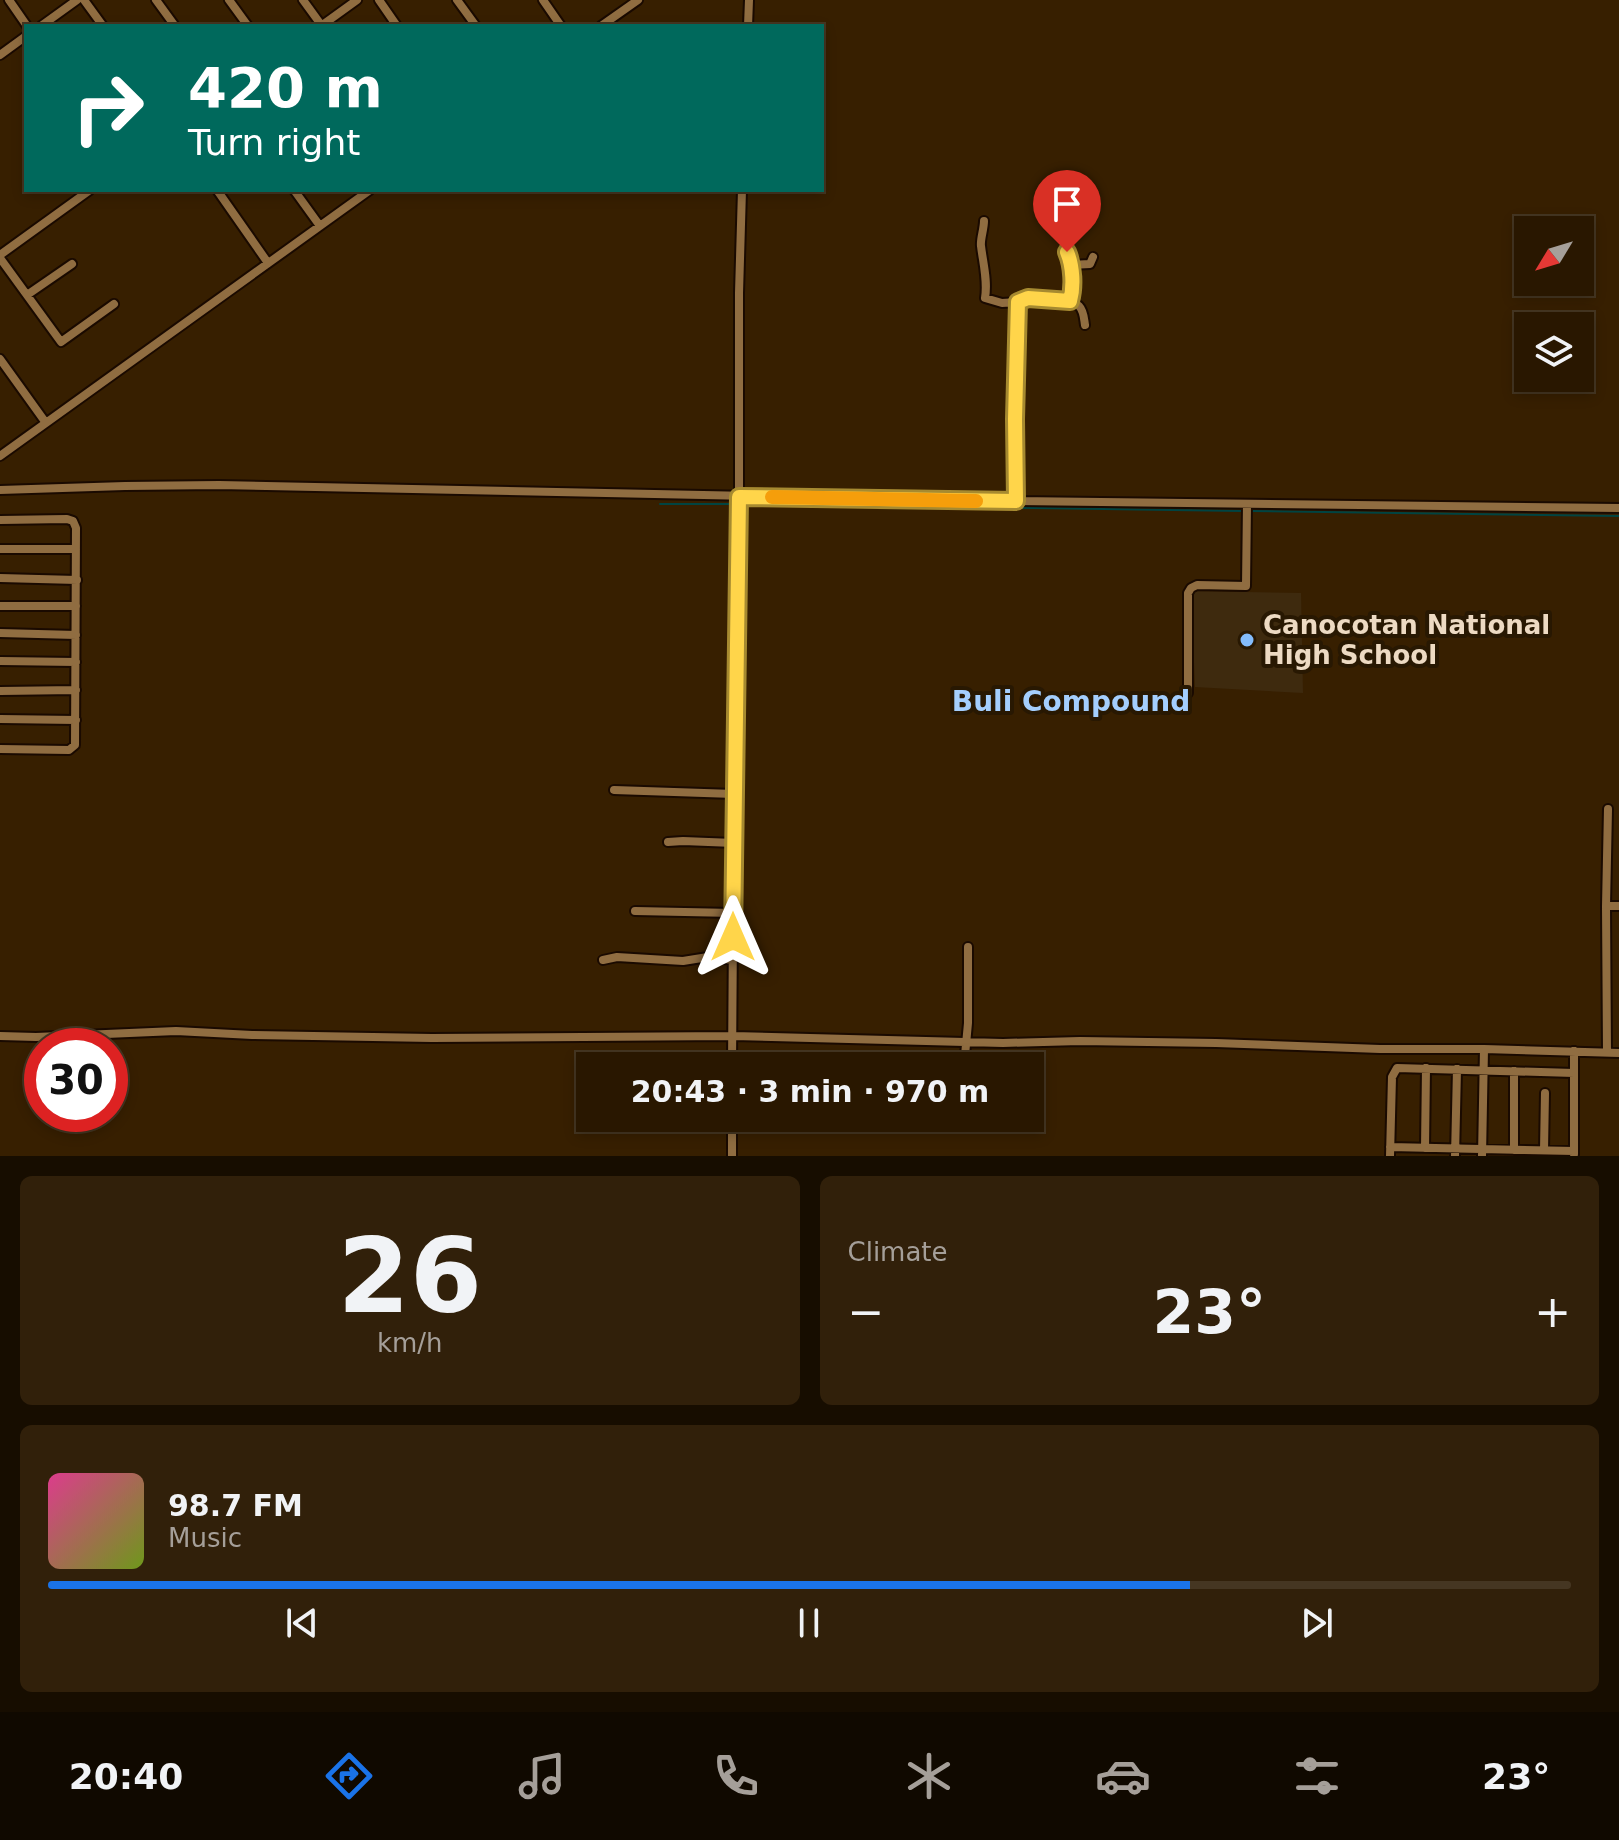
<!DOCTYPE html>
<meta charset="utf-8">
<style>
:root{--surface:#291700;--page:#31200a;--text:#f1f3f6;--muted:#a59f99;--line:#453622;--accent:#1a73e8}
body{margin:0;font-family:"DejaVu Sans",sans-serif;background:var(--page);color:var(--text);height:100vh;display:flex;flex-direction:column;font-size:30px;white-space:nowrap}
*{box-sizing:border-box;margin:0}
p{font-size:26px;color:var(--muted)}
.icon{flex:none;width:44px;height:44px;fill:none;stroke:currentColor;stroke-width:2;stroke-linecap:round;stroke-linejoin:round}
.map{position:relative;height:1156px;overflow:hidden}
.drawer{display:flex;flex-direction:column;gap:20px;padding:20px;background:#170d00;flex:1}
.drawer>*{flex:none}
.hud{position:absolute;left:24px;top:24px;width:800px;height:168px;border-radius:0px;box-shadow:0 4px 12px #0003,0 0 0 2px var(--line);background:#00695c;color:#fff;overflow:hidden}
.needle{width:52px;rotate:232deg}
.controls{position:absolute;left:1514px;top:216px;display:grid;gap:16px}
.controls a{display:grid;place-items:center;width:80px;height:80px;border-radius:0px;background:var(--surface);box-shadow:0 4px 12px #0003,0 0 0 2px var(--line);font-size:40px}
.speed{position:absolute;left:24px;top:1028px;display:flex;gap:16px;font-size:40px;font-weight:700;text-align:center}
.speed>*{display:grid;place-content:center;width:104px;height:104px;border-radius:50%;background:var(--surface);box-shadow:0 4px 12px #0003,0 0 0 2px var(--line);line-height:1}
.speed .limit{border:12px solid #d22;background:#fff;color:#111}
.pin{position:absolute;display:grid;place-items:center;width:68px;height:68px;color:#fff;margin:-82px -34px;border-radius:50% 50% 50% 0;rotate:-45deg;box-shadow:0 0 8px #0007}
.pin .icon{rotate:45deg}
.me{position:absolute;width:88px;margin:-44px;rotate:0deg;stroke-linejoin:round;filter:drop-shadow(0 0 6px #0008)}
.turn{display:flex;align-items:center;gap:28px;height:168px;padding:0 32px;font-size:36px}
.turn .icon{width:104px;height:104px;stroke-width:2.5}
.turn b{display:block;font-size:56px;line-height:68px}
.big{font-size:60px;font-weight:700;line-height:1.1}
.drawer .widget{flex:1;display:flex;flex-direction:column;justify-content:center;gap:12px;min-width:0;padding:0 28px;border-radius:12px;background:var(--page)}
.drawer .dial{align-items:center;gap:0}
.dial b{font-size:104px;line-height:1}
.song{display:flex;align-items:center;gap:24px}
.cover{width:96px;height:96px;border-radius:12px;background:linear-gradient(135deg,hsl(330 70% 55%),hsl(80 70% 35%))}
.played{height:8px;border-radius:4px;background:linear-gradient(90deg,var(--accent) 75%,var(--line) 75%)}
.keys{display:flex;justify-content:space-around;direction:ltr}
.heat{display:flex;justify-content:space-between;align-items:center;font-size:44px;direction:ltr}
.drawer .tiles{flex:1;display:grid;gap:20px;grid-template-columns:1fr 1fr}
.widget:last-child{grid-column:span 2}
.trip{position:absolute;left:576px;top:1052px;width:468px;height:80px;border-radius:0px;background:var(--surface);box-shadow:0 4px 12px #0003,0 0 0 2px var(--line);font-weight:700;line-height:80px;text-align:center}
.dock{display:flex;height:128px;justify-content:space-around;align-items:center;background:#100900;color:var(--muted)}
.dock .icon{width:56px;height:56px}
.dock .active{color:var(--accent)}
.dock b{font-size:36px;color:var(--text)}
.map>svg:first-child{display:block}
.built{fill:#3e2a0e}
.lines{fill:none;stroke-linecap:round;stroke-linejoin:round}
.stream{stroke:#004442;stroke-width:2}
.minor-casing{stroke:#1a0a00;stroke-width:12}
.minor{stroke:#906d41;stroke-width:8}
.route-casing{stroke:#a68a30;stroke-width:20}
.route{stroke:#ffd54a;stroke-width:14}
.slow{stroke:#f59e0b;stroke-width:14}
.poi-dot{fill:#84bcfb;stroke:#281802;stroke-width:3}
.labels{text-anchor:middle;stroke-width:8;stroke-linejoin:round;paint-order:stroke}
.poi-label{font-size:26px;font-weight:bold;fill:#eddac3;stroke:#281802;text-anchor:start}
.neighbourhood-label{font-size:28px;font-weight:bold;fill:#a4cefd;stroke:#281802}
</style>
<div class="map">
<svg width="1619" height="1156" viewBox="0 0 1619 1156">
<rect width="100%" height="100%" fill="#371f00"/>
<path class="built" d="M 1191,591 L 1301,593 L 1303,693 L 1195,687 Z"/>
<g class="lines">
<path class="stream" d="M 660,504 L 735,504
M 743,504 L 1242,511
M 1252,511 L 1619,516"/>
<g class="minor-casing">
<path id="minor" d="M 9,0 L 27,26
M 84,0 L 103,26
M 156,0 L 175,26
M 229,0 L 248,26
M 303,0 L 322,26
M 379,0 L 397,26
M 457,0 L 476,26
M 543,0 L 561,26
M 41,26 L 77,0
M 321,26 L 357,0
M 601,26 L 638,0
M 748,26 L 749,0
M 0,55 L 26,36
M 217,190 L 268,263
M 294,190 L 320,226
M 984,221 C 984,229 980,240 981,246 C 983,263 988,281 985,298 L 1002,303 L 1018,302
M 1067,252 C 1073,266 1075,287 1070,301
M 0,255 L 90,190
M 0,258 L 61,342 L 114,304
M 1070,265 L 1090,264 L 1093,257
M 27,295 L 72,264
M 0,359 L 46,423
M 0,456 L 370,190
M 0,490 L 125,486 L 219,485 L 941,500 L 1619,508
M 1016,501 L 1015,419 L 1018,302 C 1030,297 1069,296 1079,306 C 1084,311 1084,319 1085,325
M 0,520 L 67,519 L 73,521 L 76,528 L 75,745 L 69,750 L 0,749
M 0,549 L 76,549
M 0,578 L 77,580
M 0,606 L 76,606
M 0,633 L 76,635
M 0,661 L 76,662
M 0,691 L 76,690
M 1188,693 L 1188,593 L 1191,588 L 1197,585 L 1246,586 L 1247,504
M 0,719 L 76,720
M 614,790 L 734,794
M 668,842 L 683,841 L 734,843
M 1606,906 L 1619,906
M 635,911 L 734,913
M 603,960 L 617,957 L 683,961 L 708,957 L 733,960
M 0,1036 L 36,1037 L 176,1031 L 252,1035 L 432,1038 L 733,1036 L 1003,1043 L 1080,1041 L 1216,1043 L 1380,1049 L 1484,1049 L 1619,1053
M 1607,1052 L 1606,906 L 1608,809
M 732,1066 L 734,794 L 739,629 L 739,293 L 742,190
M 964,1066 L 968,1023 L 968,947
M 1514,1071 L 1514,1150
M 639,1123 L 732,1122
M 961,1124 L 962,1118
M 1390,1147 L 1574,1151
M 1425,1148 L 1426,1068
M 1544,1150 L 1545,1093
M 1574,1154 L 1574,1051
M 732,1156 L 732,1118
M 1390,1156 L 1392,1077 L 1397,1068 L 1574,1073
M 1455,1156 L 1457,1069
M 1482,1156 L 1484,1049"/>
</g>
<use href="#minor" class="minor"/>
</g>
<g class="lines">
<g class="route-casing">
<path id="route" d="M 733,937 L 739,497 L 1016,501 L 1015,419 L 1018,302 L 1028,298 L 1070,301 C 1074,287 1073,266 1067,252"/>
</g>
<use href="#route" class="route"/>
<path class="slow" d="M 772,497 L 976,501"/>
</g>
<circle class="poi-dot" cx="1247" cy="640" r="8"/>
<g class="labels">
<g class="poi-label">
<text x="1263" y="634">Canocotan National<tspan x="1263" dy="30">High School</tspan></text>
</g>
<g class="neighbourhood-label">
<text x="1071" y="711">Buli Compound</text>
</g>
</g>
</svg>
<div class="controls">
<a><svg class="needle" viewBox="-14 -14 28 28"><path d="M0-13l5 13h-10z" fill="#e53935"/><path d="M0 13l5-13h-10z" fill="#a59f99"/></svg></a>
<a><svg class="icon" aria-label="layers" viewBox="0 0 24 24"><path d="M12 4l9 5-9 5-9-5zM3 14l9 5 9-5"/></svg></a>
</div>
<div class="speed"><div class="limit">30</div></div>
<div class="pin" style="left:1067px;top:252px;background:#d93025"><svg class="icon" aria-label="arrive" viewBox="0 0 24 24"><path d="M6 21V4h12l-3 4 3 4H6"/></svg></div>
<svg class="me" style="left:733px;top:937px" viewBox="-20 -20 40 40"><path d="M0-17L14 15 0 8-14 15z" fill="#ffd54a" stroke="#fff" stroke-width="4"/></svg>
<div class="trip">20:43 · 3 min · 970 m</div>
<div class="hud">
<div class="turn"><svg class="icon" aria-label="right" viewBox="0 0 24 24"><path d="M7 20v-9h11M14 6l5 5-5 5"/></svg><div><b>420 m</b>Turn right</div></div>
</div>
</div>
<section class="drawer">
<div class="tiles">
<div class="widget dial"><b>26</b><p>km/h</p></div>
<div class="widget"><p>Climate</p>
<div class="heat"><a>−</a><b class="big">23°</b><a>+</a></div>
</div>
<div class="widget">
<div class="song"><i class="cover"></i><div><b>98.7 FM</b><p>Music</p></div></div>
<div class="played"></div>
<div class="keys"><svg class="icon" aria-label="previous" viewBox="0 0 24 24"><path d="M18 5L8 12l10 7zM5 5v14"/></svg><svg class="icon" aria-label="pause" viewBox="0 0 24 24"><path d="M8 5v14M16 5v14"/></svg><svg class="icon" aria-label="next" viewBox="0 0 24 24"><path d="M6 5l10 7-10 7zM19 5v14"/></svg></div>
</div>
</div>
</section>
<nav class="dock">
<b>20:40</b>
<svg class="icon active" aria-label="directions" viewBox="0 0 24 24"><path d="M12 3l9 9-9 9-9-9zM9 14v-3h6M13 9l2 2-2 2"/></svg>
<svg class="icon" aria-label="music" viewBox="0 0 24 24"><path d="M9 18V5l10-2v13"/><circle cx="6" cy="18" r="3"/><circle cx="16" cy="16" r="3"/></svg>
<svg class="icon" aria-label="phone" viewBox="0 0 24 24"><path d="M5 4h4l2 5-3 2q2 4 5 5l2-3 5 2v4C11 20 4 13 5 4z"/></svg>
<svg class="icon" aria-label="climate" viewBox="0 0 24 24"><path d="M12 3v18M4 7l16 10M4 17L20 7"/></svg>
<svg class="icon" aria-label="car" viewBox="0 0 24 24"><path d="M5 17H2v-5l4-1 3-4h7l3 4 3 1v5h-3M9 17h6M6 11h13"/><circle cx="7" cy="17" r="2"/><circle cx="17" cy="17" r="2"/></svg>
<svg class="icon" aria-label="filters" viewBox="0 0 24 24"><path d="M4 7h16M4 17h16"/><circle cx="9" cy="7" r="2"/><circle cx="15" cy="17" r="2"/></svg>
<b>23°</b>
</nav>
